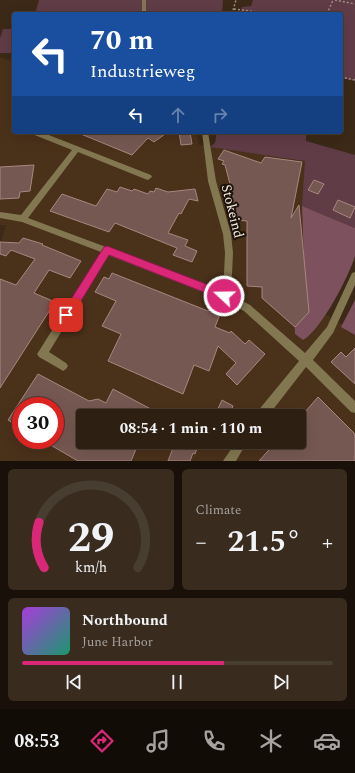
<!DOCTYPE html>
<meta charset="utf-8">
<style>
:root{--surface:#2d1f11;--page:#392c1f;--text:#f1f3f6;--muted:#a7a29f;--line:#483d31;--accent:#db2777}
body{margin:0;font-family:Spectral,serif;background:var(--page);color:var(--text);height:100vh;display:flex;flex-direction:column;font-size:15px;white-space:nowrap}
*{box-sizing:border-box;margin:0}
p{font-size:13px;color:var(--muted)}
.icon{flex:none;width:22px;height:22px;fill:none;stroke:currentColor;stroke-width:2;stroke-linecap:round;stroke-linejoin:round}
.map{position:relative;height:461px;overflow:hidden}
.details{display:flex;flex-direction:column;gap:8px;padding:8px;background:#191109;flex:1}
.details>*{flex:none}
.hud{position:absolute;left:12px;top:12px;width:331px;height:122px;border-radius:4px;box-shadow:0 4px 16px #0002,0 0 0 1px var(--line);background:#1a4fa0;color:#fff;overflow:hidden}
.speed{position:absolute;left:12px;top:397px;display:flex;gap:8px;font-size:20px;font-weight:700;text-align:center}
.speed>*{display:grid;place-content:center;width:52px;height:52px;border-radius:50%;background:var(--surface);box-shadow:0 4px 16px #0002,0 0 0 1px var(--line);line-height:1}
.speed .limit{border:6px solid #d22;background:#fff;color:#111}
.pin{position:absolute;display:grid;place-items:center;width:34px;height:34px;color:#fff;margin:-17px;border-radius:8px;box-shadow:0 2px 6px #0006}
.me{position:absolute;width:44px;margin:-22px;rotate:291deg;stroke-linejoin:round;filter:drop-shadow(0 0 3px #0008)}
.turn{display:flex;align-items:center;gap:14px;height:84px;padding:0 12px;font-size:18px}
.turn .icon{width:52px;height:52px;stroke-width:2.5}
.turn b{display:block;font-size:28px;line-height:34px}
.lanes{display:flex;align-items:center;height:38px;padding:0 12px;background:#0003;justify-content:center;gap:20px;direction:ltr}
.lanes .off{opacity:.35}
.big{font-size:30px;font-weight:700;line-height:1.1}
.details .tile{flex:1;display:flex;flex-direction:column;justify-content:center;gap:6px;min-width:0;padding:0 14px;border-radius:6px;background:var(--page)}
.details .dial{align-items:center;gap:0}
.dial svg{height:104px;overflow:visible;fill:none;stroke:var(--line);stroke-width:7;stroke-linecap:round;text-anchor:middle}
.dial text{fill:var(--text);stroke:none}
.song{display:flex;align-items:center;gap:12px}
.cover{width:48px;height:48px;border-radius:6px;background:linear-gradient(135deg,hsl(280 70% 55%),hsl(160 70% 35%))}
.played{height:4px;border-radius:2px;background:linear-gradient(90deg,var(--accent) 65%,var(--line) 65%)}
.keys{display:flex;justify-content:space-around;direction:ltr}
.heat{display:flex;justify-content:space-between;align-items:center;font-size:22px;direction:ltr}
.details .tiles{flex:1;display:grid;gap:8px;grid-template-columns:1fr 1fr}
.tile:last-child{grid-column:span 2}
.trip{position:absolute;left:76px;top:409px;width:230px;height:40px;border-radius:4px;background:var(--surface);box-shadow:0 4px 16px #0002,0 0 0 1px var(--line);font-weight:700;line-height:40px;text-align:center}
.tab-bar{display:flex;height:64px;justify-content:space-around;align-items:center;background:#120c07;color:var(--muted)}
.tab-bar .icon{width:28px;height:28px}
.tab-bar .selected{color:var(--accent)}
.tab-bar b{font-size:18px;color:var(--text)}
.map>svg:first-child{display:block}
.built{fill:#4a311a;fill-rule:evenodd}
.green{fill:#603c47}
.forest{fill:#7e515e}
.building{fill:#765852;stroke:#a78780}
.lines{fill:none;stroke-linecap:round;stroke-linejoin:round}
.path{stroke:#9e8e80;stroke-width:1.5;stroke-dasharray:2 2;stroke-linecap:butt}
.lane{fill:#827751;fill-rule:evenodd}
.street{fill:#827751;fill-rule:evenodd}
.route{fill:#db2777;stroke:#8e194d}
.labels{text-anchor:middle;stroke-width:4;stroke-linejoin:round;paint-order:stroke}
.street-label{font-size:14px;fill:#f9ece1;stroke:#1c140c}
</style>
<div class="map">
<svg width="355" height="461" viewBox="0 0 355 461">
<rect width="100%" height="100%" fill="#3c2917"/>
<path class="built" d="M 0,57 L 14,62 L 14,132 L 197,132 L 199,145 L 307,161 L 322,312 L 355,332 L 355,461 L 0,461 L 0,246 L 6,225 L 0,225 ZM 21,406 L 55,406 L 55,440 L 21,440 ZM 83,416 L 299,416 L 299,442 L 83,442 Z"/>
<path class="green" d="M 39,0 L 223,0 L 222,14 L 35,14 Z
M 253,0 L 355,0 L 355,81 L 341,78 L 341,14 L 240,14 L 242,7 L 251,6 Z
M 3,29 L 14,29 L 14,53 L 0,53 L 0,38 Z
M 217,132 L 306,132 L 306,141 L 355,155 L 355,228 L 302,206 L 305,161 L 210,147 L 215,143 Z"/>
<path class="forest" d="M 302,206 L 355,228 C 355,237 355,248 355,256 C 349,276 321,330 303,340 L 295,334 L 293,288 L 305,290 Z
M 355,300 L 355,335 L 341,327 Z"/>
<path class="building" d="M 76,132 L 168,132 L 154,142 L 148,138 L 132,155 Z
M 179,132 L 190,132 L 192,144 L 181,145 Z
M 224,150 L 261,163 L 265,157 L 302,162 L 291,218 L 299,205 L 309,312 L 295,327 L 262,298 L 262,287 L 247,286 L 247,221 L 236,220 L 227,184 L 230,184 L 225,165 L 222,164 L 224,161 L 218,159 Z
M 34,165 L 30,191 L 20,192 L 19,198 L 0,199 L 0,167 Z
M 314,180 L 324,184 L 318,194 L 308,190 Z
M 120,187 L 132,191 L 134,189 L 148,194 L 150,191 L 154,192 L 156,188 L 168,192 L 195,189 L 198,201 L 189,199 L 181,214 L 179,213 L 168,233 L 188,240 L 185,246 L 197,251 L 192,262 L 173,255 L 177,248 L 115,223 L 109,232 L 50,211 L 62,194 L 96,206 L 107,189 L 117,192 Z
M 338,200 L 355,207 L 350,218 L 333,210 Z
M 23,238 L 43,244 L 42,245 L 81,261 L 70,278 L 49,270 L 34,293 L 55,302 L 0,388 L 0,279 L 16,285 L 35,259 L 11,250 L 6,256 L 0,254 L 0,242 L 19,243 Z
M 112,273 L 208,311 L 209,310 L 220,314 L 215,327 L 230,333 L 231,331 L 245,344 L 249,340 L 265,354 L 237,385 L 226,374 L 236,363 L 218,346 L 209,371 L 194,365 L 183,394 L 108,361 L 121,334 L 102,326 L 116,301 L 95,292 L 104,277 L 109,279 Z
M 355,348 L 355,384 L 331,362 L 341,352 L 346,357 Z
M 38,374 L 89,401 L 98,399 L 106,403 L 113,389 L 164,416 L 83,416 L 83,442 L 139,442 L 131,461 L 78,461 L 42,440 L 55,440 L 55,406 L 21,406 L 21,428 L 8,420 Z
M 318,397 L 355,434 L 355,461 L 259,461 L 276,442 L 299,442 L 299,419 Z
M 222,400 L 233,406 L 229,416 L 222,416 L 216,413 Z
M 172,442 L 199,442 L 195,454 L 193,453 L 190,461 L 168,461 L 175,443 Z"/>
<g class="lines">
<path class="path" d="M 335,0 L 355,4
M 234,9 L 275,14
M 276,13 L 283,14
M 232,14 L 236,0
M 327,14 L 333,0
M 341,77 L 355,80"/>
<path class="lane" d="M 142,0 L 146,0 L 146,14 L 142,14 Z"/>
<path class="street" d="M 31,132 L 41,132 L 151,175 L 152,177 L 148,180 L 145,179 L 78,152 L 28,218 L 106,247 L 110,247 L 111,249 L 221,291 L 224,274 L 225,253 L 223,234 L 208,181 L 202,132 L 208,132 L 216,181 L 231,234 L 233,253 L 232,274 L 229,294 L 250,305 L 305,353 L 327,327 L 352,273 L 355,272 L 355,285 L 333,333 L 313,360 L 355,401 L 355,413 L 351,412 L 306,367 L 268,416 L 256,416 L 257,412 L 299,361 L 244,311 L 221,299 L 108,255 L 49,352 L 66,363 L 68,366 L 66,369 L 63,371 L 60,369 L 39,357 L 37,354 L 39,351 L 101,252 L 22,222 L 0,218 L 0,212 L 21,215 L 72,150 L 32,134 Z
M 236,442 L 247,442 L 236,461 L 223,461 Z"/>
</g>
<path class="route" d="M 107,246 L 227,292 L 229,296 L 227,299 L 224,300 L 109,255 L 70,319 L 66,320 L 63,319 L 61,315 L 63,312 L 104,247 Z"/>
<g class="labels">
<g class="street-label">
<text transform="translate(233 211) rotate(76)" y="5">Stokeind</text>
</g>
</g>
</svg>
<div class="speed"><div class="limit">30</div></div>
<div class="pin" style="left:66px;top:315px;background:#d93025"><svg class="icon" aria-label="arrive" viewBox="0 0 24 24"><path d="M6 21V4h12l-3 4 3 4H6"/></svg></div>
<svg class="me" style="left:224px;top:296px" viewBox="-20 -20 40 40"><circle r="17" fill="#db2777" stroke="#fff" stroke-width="3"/><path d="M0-11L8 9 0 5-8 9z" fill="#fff"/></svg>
<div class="trip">08:54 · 1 min · 110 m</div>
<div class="hud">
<div class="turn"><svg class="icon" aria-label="left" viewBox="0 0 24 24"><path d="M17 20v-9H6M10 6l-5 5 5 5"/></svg><div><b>70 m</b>Industrieweg</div></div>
<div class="lanes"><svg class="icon" aria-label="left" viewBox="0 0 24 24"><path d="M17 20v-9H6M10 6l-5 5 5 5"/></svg><svg class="icon off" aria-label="ahead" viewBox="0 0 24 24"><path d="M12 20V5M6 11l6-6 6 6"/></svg><svg class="icon off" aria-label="right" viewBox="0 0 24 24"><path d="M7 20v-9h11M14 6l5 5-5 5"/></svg></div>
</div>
</div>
<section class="details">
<div class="tiles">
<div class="tile dial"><svg viewBox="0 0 100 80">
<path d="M14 69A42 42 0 1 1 86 69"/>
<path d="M14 69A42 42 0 0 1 10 34" stroke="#db2777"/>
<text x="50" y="56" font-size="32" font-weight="700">29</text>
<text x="50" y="72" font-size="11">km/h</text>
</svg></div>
<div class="tile"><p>Climate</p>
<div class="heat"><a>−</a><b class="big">21.5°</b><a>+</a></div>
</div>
<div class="tile">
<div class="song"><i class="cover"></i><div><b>Northbound</b><p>June Harbor</p></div></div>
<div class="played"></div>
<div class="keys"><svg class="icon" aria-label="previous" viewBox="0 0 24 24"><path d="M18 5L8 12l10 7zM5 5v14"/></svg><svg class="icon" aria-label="pause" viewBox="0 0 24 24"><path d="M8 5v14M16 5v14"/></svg><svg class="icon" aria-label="next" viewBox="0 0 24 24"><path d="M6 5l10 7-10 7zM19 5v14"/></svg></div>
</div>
</div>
</section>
<nav class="tab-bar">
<b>08:53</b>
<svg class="icon selected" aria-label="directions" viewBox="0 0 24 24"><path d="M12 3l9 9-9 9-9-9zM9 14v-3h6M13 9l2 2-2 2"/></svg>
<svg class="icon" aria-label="music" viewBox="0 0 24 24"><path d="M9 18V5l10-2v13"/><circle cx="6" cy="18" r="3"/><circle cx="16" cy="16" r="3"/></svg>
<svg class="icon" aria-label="phone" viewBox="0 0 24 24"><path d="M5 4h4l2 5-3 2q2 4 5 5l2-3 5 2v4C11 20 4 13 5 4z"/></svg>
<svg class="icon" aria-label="climate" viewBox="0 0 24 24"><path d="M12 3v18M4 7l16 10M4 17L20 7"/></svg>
<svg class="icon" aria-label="car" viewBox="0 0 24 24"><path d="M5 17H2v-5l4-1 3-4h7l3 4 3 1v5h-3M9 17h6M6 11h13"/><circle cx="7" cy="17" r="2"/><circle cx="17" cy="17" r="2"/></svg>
</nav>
